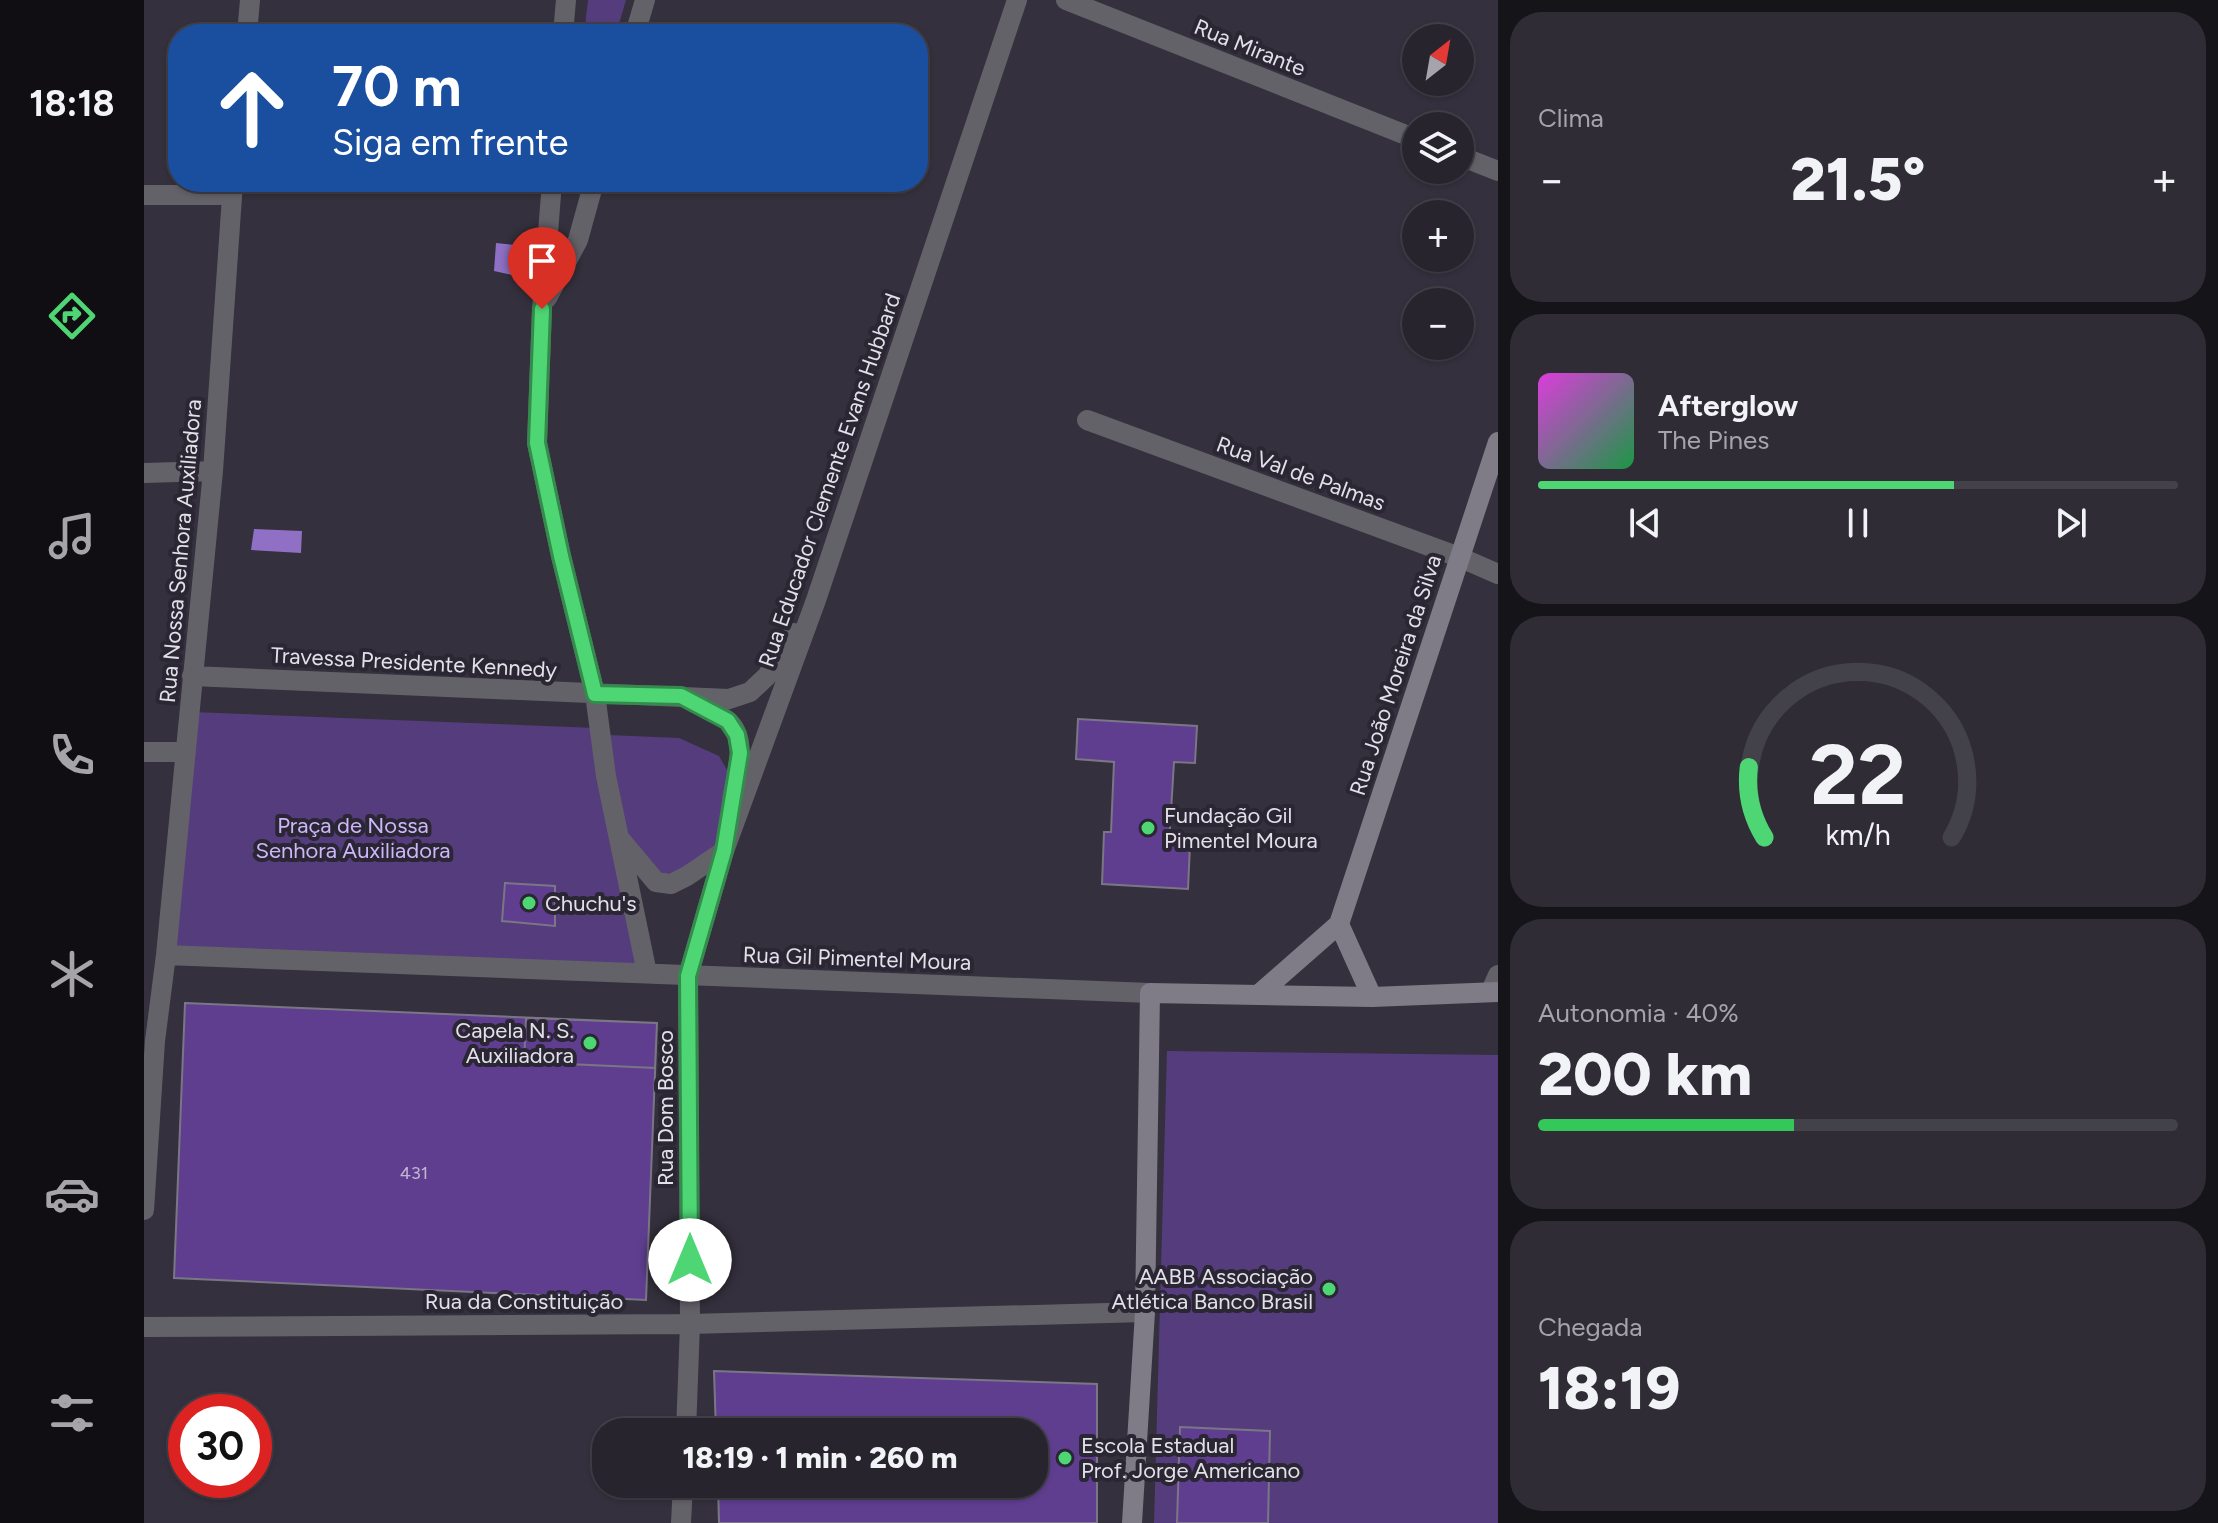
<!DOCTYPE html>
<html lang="pt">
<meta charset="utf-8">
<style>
:root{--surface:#27242e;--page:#2f2c36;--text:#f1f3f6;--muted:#a4a4aa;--line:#43414a;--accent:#4ed675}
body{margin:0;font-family:Figtree,sans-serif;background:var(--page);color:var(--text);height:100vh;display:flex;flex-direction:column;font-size:30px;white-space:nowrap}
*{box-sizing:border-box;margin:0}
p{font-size:26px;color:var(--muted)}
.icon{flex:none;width:44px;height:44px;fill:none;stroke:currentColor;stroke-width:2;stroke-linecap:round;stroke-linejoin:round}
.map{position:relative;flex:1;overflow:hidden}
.panel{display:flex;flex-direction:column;gap:12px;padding:12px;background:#151419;width:720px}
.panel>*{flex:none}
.top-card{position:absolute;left:24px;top:24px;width:760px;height:168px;border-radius:32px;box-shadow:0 2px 6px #0004,0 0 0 2px var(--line);background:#1a4fa0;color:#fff;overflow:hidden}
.needle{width:52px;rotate:31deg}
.buttons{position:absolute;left:1258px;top:24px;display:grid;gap:16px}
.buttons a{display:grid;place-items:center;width:72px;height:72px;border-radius:50%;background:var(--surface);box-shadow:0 2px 6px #0004,0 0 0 2px var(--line);font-size:40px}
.speed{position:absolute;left:24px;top:1394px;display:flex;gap:16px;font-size:40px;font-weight:700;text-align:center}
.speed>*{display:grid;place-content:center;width:104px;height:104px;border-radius:50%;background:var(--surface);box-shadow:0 2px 6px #0004,0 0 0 2px var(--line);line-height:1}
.speed .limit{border:12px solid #d22;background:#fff;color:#111}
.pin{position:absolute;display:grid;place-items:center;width:68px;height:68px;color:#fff;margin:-82px -34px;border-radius:50% 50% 50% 0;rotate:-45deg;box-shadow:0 0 8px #0007}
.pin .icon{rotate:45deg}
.me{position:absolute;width:88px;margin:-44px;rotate:0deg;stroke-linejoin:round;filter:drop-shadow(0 0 6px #0008)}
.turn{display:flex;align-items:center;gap:28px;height:168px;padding:0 32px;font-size:36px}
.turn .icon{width:104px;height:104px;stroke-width:2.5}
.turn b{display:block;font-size:56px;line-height:68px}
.big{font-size:60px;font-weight:800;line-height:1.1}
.panel .card{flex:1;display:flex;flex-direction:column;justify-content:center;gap:12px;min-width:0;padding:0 28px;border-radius:32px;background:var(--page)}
.panel .dial{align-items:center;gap:0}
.dial svg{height:208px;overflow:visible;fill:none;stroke:var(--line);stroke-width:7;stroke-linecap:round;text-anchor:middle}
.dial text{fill:var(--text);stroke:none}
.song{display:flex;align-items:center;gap:24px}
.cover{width:96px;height:96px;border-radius:12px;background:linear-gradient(135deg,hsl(300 70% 55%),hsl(140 70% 35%))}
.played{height:8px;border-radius:4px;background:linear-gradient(90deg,var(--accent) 65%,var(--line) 65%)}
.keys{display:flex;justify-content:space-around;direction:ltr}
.heat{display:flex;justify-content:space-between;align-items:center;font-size:44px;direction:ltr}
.charge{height:12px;border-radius:6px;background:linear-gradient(90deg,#34c759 40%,var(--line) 0)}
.trip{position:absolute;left:448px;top:1418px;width:456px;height:80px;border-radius:32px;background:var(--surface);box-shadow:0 2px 6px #0004,0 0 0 2px var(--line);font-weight:800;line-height:80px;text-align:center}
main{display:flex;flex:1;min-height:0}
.tab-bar{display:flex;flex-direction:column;width:144px;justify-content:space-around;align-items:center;background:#100e12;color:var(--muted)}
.tab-bar .icon{width:56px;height:56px}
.tab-bar .current{color:var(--accent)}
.tab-bar b{font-size:36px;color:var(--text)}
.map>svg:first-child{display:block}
.green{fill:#553c7c}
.water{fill:#8f70c5}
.building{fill:#5f3e8f;stroke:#7b7685;stroke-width:2}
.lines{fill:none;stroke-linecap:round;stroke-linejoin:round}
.minor{stroke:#646269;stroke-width:20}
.secondary{stroke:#7f7c87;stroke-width:20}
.route-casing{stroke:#338b4c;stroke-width:20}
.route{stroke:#4ed675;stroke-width:14}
.poi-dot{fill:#4ed675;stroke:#2a2633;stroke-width:3}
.labels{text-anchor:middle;stroke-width:8;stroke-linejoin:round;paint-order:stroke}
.number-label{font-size:18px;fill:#c2b8d2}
.street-label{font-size:22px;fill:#e3e0e9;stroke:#2a2633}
.poi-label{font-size:22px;fill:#e3e0e9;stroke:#2a2633;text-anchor:start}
.park-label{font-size:22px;fill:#cdb7fa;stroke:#2a2633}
</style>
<main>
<nav class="tab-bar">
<b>18:18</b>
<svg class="icon current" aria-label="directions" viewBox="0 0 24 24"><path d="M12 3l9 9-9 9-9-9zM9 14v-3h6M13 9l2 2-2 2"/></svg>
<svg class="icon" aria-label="music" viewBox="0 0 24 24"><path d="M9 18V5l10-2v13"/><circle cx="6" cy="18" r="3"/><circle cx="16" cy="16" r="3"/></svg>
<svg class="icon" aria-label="phone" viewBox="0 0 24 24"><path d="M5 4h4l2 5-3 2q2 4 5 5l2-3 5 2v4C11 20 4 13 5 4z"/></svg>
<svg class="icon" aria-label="climate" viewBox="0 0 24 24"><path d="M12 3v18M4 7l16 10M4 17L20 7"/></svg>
<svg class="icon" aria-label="car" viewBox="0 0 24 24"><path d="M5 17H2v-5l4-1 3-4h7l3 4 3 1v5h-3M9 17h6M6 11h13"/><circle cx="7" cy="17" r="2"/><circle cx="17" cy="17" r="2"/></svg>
<svg class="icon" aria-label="filters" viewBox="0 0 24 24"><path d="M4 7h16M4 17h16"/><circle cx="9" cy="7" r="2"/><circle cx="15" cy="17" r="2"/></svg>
</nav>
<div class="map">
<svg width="1354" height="1523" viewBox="0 0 1354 1523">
<rect width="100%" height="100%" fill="#34303d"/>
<path class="green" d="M 444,0 L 482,0 L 472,34 L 440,34 Z
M 50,712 L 451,728 L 495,967 L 29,951 Z
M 464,735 L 535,738 L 575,756 L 586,775 L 574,844 L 542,870 L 516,875 L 482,832 Z
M 1023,1051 L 1354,1055 L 1354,1523 L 1010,1523 Z"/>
<path class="water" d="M 352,243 L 370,245 L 368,275 L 350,271 Z
M 110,529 L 158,531 L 157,553 L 107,550 Z"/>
<path class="building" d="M 934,719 L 1053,726 L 1051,763 L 1030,762 L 1025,844 L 1046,845 L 1044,889 L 958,884 L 960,832 L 967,832 L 970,762 L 932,759 Z
M 361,883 L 411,886 L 411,926 L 358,921 Z
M 41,1003 L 513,1023 L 502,1300 L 30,1278 Z
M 382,1018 L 513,1023 L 511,1068 L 380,1062 Z
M 570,1371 L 953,1384 L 953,1523 L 575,1523 L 574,1484 L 890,1484 L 890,1432 L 572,1432 Z
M 1036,1427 L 1126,1431 L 1124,1523 L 1033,1523 Z"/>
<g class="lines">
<path class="minor" d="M 922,0 L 1272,139
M 103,34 L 106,0
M 419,34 L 422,0
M 491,34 L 501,0
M 1316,156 L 1354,171
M 408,182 L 398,309 L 393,443 L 417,556 L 451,694 L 462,776 L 503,973
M 0,195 L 87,195
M 403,298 L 434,240 L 450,182
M 943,420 L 1315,557 L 1354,574
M 0,473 L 69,471
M 48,676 L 585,699 L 606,692 L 623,676 L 650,633
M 545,699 C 556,706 574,712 584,721 C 605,740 592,776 588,800
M 0,752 L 42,752
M 476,839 L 512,882 L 527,884 L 543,876 L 580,851 L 580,848
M 22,955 L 1006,993
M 1347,991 L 1354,975
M 0,1210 L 11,1041 L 22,955 L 69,471 L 89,182
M 0,1327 L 546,1324 L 1001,1312
M 542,1432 L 546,1324 L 544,976 L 580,851 L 672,600 L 873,0
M 537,1523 L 539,1484"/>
<path class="secondary" d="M 1195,924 L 1228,997
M 1114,995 L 1195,924 L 1354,442
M 988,1523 L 1001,1312 L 1006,993 L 1228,997 L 1354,992"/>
</g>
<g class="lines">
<g class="route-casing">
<path id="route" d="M 398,309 L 393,443 L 417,556 L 451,694 L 537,696 L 584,721 L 593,735 L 596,753 L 580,851 L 544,976 L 546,1260"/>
</g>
<use href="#route" class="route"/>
</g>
<g class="poi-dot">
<circle cx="1004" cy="828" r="8"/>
<circle cx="385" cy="903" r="8"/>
<circle cx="446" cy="1043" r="8"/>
<circle cx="1185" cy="1289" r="8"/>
<circle cx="921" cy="1458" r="8"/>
</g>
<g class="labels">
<g class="number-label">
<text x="270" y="1179">431</text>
</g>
<g class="street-label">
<text transform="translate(1106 47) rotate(22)" y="8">Rua Mirante</text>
<text transform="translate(1157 473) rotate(20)" y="8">Rua Val de Palmas</text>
<text transform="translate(685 480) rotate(-71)" y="8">Rua Educador Clemente Evans Hubbard</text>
<text transform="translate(36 551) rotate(-85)" y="8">Rua Nossa Senhora Auxiliadora</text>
<text transform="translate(270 662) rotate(3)" y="8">Travessa Presidente Kennedy</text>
<text transform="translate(1251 675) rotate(-72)" y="8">Rua João Moreira da Silva</text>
<text transform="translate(713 958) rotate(2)" y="8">Rua Gil Pimentel Moura</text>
<text transform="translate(521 1108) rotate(-90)" y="8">Rua Dom Bosco</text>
<text x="380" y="1309">Rua da Constituição</text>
</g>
<g class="poi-label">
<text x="1020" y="823">Fundação Gil<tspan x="1020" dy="25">Pimentel Moura</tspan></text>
<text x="401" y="911">Chuchu's</text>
<text x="430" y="1038" text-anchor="end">Capela N. S.<tspan x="430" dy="25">Auxiliadora</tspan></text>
<text x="1169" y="1284" text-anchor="end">AABB Associação<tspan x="1169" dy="25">Atlética Banco Brasil</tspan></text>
<text x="937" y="1453">Escola Estadual<tspan x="937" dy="25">Prof. Jorge Americano</tspan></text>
</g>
<g class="park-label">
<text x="209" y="833">Praça de Nossa<tspan x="209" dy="25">Senhora Auxiliadora</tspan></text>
</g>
</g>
</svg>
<div class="buttons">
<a><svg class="needle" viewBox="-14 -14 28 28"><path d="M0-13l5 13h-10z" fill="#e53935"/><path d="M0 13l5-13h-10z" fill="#a4a4aa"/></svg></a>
<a><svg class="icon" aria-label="layers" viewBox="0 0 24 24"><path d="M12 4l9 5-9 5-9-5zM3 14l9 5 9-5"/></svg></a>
<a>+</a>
<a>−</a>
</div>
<div class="speed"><div class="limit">30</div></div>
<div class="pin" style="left:398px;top:309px;background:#d93025"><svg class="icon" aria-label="arrive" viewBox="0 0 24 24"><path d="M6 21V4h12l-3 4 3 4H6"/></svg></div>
<svg class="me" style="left:546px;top:1260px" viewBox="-20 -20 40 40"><circle r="19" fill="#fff"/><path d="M0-13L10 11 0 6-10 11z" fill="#4ed675"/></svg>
<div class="trip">18:19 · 1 min · 260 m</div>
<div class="top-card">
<div class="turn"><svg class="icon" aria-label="ahead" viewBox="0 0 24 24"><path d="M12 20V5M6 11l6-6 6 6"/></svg><div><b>70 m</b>Siga em frente</div></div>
</div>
</div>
<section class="panel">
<div class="card"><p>Clima</p>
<div class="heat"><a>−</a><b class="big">21.5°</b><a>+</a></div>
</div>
<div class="card">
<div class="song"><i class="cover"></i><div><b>Afterglow</b><p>The Pines</p></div></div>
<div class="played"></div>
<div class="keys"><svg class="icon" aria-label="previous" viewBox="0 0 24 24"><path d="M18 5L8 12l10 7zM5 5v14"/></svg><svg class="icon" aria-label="pause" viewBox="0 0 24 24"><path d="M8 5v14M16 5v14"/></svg><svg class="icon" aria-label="next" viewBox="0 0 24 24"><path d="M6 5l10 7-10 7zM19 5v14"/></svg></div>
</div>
<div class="card dial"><svg viewBox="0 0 100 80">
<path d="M14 69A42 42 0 1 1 86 69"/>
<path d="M14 69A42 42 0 0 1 8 42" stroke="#4ed675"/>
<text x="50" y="56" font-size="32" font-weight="700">22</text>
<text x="50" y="72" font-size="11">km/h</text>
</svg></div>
<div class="card"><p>Autonomia · 40%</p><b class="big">200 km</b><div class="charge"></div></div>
<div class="card"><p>Chegada</p><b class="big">18:19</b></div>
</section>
</main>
